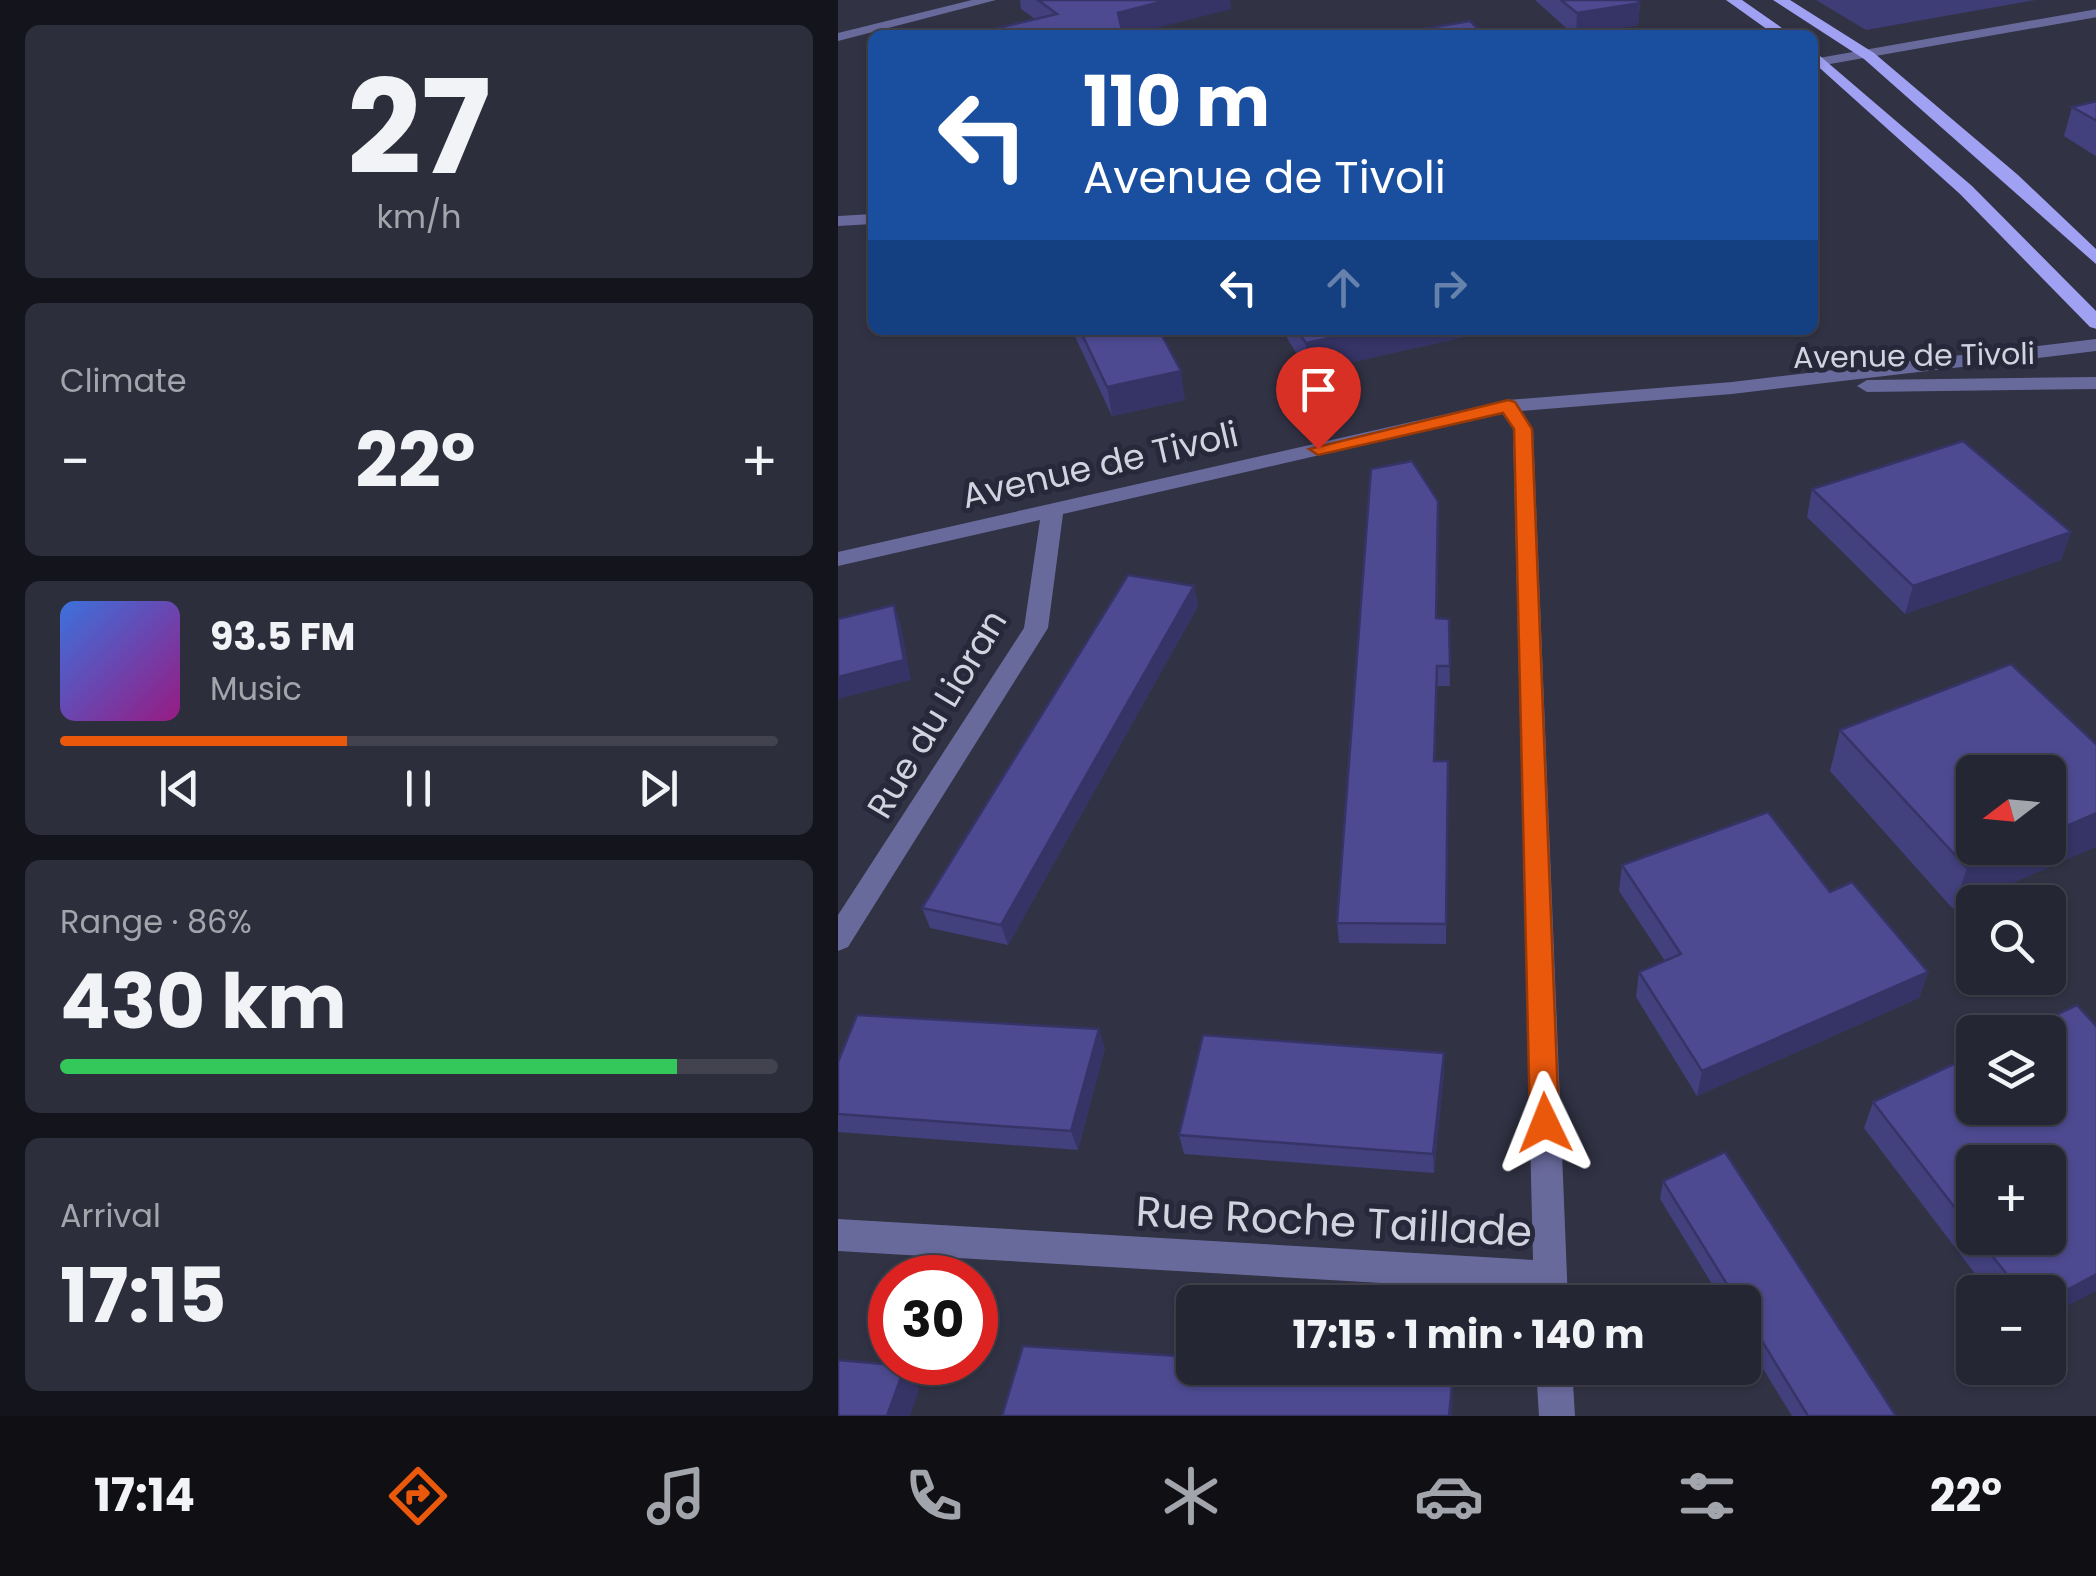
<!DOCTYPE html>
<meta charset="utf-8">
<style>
:root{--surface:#252633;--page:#2d2e3b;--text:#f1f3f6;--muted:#a3a5ac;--line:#42434e;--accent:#ea580c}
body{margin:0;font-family:Poppins,sans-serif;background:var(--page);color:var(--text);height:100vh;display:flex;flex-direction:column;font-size:38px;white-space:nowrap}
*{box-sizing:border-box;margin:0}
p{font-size:32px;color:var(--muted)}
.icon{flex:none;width:55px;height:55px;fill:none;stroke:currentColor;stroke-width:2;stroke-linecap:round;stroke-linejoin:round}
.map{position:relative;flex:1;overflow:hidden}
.sheet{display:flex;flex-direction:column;gap:25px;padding:25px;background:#14151c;width:838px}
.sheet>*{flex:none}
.top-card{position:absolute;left:30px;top:30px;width:950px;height:305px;border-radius:15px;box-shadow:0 2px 8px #0004,0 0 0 2px var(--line);background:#1a4fa0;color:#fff;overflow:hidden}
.needle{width:65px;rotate:254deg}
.tools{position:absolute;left:1118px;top:755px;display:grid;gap:20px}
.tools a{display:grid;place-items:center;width:110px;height:110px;border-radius:15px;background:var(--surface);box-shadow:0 2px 8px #0004,0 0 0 2px var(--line);font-size:50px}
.speed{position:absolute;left:30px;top:1255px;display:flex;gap:20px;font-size:50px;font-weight:700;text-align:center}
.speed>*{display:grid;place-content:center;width:130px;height:130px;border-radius:50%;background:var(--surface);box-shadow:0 2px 8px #0004,0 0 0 2px var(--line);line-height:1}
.speed .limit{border:15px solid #d22;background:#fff;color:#111}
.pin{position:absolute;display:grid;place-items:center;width:85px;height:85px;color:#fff;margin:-102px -42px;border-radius:50% 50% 50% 0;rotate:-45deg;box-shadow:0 0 10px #0007}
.pin .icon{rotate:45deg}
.me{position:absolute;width:110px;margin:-55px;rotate:358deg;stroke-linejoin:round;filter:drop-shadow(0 0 8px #0008)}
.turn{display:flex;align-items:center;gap:35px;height:210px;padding:0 50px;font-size:45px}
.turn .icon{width:130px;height:130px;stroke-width:2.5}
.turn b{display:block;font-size:70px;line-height:85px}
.lanes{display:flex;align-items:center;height:95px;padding:0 50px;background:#0003;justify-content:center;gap:50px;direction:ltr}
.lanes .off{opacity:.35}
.big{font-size:75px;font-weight:700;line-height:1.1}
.sheet .card{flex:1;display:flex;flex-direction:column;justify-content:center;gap:15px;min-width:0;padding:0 35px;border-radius:15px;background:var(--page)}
.sheet .dial{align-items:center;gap:0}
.dial b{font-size:130px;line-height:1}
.song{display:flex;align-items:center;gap:30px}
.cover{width:120px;height:120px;border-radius:15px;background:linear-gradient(135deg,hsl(220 70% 55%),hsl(310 70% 35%))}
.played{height:10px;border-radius:5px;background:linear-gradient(90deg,var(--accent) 40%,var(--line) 40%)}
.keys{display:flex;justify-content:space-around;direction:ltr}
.heat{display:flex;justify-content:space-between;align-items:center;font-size:55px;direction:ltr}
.charge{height:15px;border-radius:8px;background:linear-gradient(90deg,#34c759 86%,var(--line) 0)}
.trip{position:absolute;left:338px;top:1285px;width:585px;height:100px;border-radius:15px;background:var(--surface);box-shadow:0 2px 8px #0004,0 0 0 2px var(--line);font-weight:700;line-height:100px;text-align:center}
.dock{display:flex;height:160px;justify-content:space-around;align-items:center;background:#0f0f14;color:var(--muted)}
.dock .icon{width:70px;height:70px}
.dock .current{color:var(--accent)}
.dock b{font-size:45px;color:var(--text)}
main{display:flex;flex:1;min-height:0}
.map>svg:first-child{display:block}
.green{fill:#3f3d76}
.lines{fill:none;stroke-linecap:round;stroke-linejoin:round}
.minor{fill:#696a9c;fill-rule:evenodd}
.major{fill:#a0a1f2;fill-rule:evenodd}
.wall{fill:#42407d;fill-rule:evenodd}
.shaded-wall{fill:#363466}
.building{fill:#4d4a91;stroke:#363466;stroke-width:2.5}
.route{fill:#ea580c;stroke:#983908;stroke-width:2.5}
.labels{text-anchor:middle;stroke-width:10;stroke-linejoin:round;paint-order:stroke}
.far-street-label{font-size:30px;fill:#d2d3df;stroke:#27283a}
.street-label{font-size:35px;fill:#d2d3df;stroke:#27283a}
.near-street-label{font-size:42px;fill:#d2d3df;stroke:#27283a}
</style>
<main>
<section class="sheet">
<div class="card dial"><b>27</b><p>km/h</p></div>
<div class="card"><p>Climate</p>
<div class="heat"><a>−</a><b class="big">22°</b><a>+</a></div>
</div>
<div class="card">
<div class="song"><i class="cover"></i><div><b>93.5 FM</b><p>Music</p></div></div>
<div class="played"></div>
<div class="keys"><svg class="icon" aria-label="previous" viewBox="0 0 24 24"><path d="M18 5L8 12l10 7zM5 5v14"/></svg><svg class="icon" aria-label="pause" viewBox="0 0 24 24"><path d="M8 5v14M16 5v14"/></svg><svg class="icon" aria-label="next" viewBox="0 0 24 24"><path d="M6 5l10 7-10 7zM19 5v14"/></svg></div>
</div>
<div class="card"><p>Range · 86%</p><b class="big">430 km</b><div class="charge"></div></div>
<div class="card"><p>Arrival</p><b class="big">17:15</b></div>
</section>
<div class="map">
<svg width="1259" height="1416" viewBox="0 0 1259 1416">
<rect width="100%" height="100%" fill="#313244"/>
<path class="green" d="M 978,0 L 1198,0 L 1028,30 Z"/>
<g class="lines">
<path class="minor" d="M 134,0 L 158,0 L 0,41 L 0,33 Z
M 1259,9 L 1259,17 L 975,67 L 975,59 Z
M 35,214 L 35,224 L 0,226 L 0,216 Z
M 1259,339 L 1259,351 L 894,394 L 683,411 L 695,429 L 730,1302 L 696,1302 L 695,1292 L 0,1251 L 0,1219 L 695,1260 L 675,429 L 665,413 L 225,514 L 210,628 L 10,947 L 0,951 L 0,915 L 186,628 L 202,520 L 0,566 L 0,552 L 670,400 L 894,382 Z
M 1259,377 L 1259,389 L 1029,392 L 1019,386 L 1029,380 Z
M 698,1368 L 734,1368 L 737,1416 L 701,1416 Z"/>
<path class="major" d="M 888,0 L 904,0 L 954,35 L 937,35 Z
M 935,0 L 952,0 L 1036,53 L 1180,175 L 1259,250 L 1259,265 L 1026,59 Z
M 975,50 L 1134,186 L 1259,312 L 1259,329 L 1252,327 L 1122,194 L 975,62 Z"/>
</g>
<path class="wall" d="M 182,0 L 392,0 L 393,9 L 197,19 L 183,9 Z
M 697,0 L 799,0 L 802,3 L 800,25 L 736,35 Z
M 1259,101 L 1259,157 L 1226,136 L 1234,107 Z
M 234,330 L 321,330 L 347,400 L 274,416 Z
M 444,330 L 657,330 L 470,372 Z
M 974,489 L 1233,532 L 1223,560 L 1067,614 L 969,517 Z
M 601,521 L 598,618 L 611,619 L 612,686 L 599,686 L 597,761 L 610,761 L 608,944 L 501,943 L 499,923 Z
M 356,586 L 360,606 L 170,945 L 92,928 L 84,908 Z
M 1002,730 L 1259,745 L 1259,846 L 1115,909 L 992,771 Z
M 784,865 L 992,892 L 1090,972 L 1081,998 L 859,1096 L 798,997 L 801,972 L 827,961 L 781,891 Z
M 1239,1005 L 1259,1027 L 1259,1290 L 1210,1316 L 1210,1292 L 1151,1292 L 1026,1128 L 1035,1102 L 1135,1055 L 1135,1108 L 1210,1108 L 1210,1032 L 1182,1032 ZM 1135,1162 L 1210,1162 L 1210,1238 L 1135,1238 Z
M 267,1048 L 240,1150 L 0,1132 L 0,1062 Z
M 606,1072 L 596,1173 L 346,1154 L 341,1135 Z
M 825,1181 L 1058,1416 L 954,1416 L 905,1336 L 905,1302 L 885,1302 L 822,1199 Z"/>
<path class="shaded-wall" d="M 330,0 L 392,0 L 393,9 L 292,35 L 283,35 L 280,13 Z
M 802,3 L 800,25 L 738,35 L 739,13 Z
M 529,330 L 657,330 L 470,372 L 468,343 Z
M 343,371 L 347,400 L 274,416 L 269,387 Z
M 1233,532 L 1223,560 L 1067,614 L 1075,586 Z
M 356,586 L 360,606 L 170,945 L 163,925 Z
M 56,605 L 63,625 L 73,680 L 0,699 L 0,677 Z
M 1259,813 L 1259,846 L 1115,909 L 1129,868 L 1178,848 L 1210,848 L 1210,834 Z
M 1090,972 L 1081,998 L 859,1096 L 864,1071 Z
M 261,1029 L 267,1048 L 240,1150 L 233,1131 Z
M 606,1053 L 606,1072 L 596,1173 L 595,1154 Z
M 1259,1274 L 1259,1290 L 1210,1316 L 1210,1300 Z
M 67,1366 L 81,1389 L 72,1416 L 49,1416 Z
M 615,1375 L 614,1416 L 611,1416 Z"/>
<path class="building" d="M 200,0 L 330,0 L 280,13 L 285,35 L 131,35 L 219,14 Z
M 723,0 L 799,0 L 802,3 L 739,13 Z
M 632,21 L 646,35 L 550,35 Z
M 1259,101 L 1259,121 L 1234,107 Z
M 242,330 L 321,330 L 343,371 L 269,387 Z
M 459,330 L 529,330 L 468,343 Z
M 1125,441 L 1233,532 L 1075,586 L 974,489 Z
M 574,461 L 600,501 L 598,618 L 611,619 L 612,666 L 599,666 L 596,761 L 610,761 L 608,924 L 499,923 L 533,469 Z
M 290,575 L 356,586 L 163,925 L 84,908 Z
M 56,605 L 66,660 L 0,677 L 0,619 Z
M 1173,664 L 1259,745 L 1259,813 L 1210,834 L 1210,772 L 1135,772 L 1135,848 L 1178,848 L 1129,868 L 1002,730 Z
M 930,812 L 992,892 L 1014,882 L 1090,972 L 864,1071 L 801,972 L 843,954 L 784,865 Z
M 1239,1005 L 1259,1027 L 1259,1274 L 1210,1300 L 1210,1292 L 1183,1292 L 1140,1238 L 1210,1238 L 1210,1162 L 1135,1162 L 1135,1231 L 1035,1102 L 1135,1055 L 1135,1108 L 1210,1108 L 1210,1032 L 1182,1032 Z
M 19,1015 L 261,1029 L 233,1131 L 0,1114 L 0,1062 Z
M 365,1035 L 606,1053 L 595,1154 L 341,1135 Z
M 887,1152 L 1058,1416 L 970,1416 L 905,1310 L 905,1302 L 900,1302 L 825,1181 Z
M 185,1346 L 355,1357 L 355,1368 L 508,1368 L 615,1375 L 611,1416 L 164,1416 Z
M 0,1360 L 67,1366 L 49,1416 L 0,1416 Z"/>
<path class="route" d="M 670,400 L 677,402 L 694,429 L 721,1123 L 717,1132 L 707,1136 L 697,1132 L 692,1123 L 676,429 L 665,413 L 480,455 L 471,449 Z"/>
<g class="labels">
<g class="far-street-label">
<text transform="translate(1076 356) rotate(-1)" y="10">Avenue de Tivoli</text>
</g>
<g class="street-label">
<text transform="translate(262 465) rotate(-13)" y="12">Avenue de Tivoli</text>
<text transform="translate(99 714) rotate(-59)" y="12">Rue du Lioran</text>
</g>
<g class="near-street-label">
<text transform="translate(496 1221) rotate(3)" y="15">Rue Roche Taillade</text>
</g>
</g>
</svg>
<div class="tools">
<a><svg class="needle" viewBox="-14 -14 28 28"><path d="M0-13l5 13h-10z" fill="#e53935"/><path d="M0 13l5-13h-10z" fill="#a3a5ac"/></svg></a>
<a><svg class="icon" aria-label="search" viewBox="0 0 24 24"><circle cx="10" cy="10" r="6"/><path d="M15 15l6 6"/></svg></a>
<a><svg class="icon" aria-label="layers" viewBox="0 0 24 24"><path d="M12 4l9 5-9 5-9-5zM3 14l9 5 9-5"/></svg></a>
<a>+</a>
<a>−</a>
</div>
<div class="speed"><div class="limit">30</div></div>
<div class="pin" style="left:480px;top:449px;background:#d93025"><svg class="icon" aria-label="arrive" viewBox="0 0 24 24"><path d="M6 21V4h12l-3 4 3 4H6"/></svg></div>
<svg class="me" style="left:707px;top:1123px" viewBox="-20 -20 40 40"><path d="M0-17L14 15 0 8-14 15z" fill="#ea580c" stroke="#fff" stroke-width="4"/></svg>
<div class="trip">17:15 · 1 min · 140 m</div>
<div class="top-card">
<div class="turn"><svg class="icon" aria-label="left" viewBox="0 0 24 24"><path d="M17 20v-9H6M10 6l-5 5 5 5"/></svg><div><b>110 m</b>Avenue de Tivoli</div></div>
<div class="lanes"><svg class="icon" aria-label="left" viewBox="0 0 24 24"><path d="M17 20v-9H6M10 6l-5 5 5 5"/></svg><svg class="icon off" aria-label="ahead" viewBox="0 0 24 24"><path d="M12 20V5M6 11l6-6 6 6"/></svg><svg class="icon off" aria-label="right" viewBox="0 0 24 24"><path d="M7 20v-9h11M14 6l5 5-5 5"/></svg></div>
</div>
</div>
</main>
<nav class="dock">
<b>17:14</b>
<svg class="icon current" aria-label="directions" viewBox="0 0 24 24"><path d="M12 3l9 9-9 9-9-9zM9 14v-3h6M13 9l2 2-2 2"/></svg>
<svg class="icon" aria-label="music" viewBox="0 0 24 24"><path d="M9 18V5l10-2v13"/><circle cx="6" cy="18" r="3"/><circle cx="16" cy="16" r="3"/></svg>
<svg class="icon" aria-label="phone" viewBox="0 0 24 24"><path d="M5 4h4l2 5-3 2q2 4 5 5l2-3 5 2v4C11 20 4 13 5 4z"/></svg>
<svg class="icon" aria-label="climate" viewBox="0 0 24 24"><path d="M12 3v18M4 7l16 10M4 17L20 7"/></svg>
<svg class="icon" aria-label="car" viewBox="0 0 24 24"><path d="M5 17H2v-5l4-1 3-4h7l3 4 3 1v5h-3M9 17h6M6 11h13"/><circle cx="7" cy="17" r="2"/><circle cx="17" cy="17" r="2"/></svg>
<svg class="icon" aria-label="filters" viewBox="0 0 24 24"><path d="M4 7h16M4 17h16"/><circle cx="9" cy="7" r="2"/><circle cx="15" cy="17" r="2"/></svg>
<b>22°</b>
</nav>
